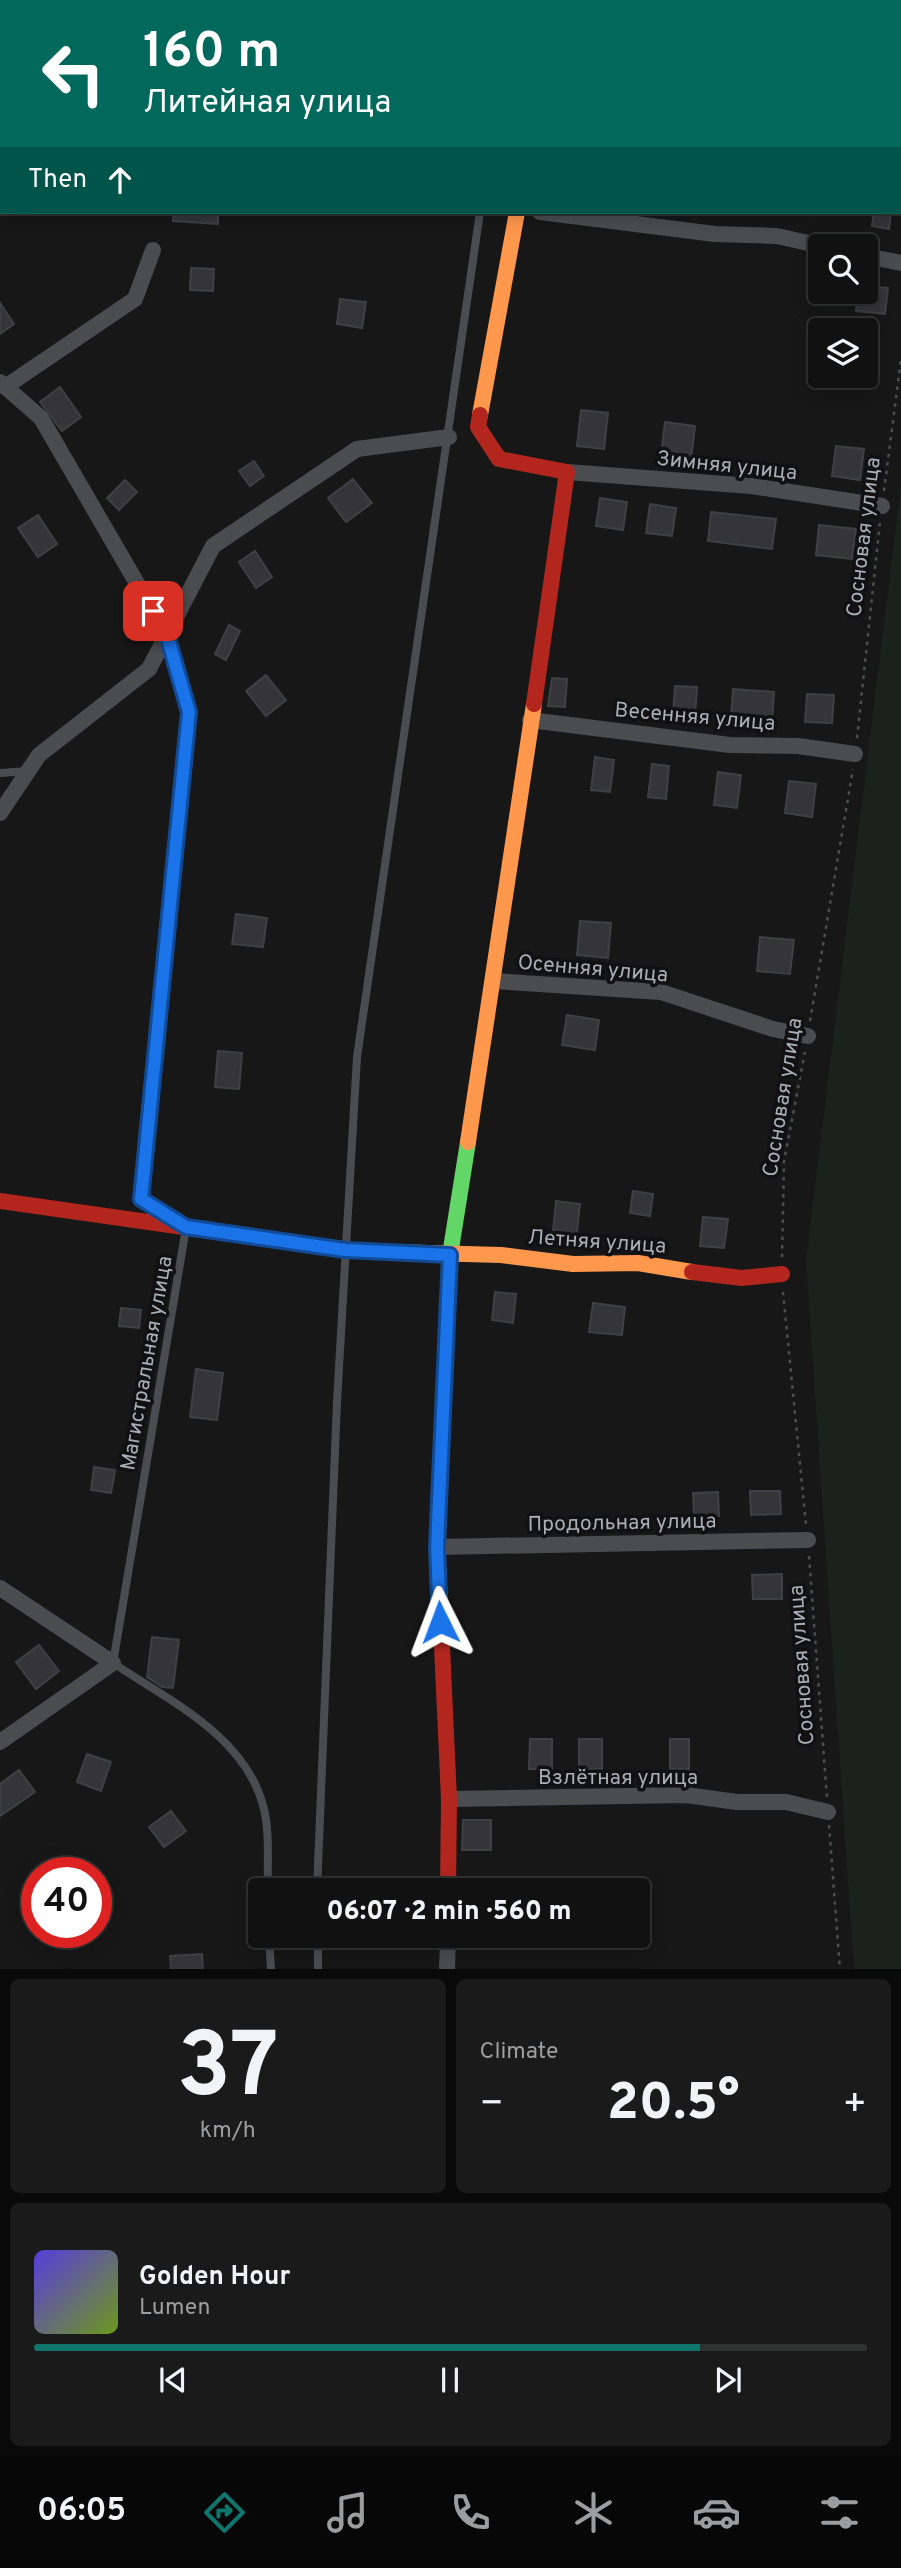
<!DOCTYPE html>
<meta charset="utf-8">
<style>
:root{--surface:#111;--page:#1a1a1a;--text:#f1f3f6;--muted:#9c9d9f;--line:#303131;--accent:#0f766e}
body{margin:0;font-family:Overpass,sans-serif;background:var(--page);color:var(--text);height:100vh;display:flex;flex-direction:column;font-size:26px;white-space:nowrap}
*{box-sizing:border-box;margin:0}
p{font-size:23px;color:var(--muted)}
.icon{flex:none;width:38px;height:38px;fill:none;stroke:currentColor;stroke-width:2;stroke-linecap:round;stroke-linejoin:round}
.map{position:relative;height:1969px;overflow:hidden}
.drawer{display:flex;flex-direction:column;gap:10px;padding:10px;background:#090909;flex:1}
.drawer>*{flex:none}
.top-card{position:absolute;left:0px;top:0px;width:901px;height:214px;box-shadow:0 4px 18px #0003,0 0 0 2px var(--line);background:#00695c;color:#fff;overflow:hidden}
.tools{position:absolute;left:808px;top:234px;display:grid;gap:14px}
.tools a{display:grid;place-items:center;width:70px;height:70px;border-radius:7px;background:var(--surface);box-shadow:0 4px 18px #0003,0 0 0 2px var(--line);font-size:35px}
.speed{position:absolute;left:21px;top:1857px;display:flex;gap:14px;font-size:35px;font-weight:700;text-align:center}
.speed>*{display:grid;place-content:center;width:91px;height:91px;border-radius:50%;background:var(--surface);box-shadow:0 4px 18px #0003,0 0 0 2px var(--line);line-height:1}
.speed .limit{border:10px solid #d22;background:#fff;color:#111}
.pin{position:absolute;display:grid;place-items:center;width:60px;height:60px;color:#fff;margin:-30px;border-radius:14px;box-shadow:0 4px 10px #0006}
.me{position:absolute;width:77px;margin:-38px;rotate:357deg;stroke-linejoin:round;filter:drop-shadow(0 0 5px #0008)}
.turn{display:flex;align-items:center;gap:24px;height:147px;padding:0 28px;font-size:32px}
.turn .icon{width:91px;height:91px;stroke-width:2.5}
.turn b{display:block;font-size:49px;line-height:60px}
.then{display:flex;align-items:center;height:66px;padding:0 28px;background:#0003;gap:14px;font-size:26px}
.big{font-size:52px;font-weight:800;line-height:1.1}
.drawer .card{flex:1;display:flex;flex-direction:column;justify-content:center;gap:10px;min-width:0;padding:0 24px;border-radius:10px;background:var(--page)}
.drawer .dial{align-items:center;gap:0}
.dial b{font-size:91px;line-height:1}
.song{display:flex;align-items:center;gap:21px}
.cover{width:84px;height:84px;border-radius:10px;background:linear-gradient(135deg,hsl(250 70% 55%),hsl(80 70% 35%))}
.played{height:7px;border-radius:4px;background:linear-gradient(90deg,var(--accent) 80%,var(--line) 80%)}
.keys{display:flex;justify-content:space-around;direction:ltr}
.heat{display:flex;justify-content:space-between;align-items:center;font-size:38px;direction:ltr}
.drawer .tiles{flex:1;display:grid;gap:10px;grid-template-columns:1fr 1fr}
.card:last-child{grid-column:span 2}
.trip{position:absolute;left:248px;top:1878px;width:402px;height:70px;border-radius:7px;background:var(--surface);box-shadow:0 4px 18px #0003,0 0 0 2px var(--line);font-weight:800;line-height:70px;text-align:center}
.tabs{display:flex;height:112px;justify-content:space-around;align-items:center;background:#070707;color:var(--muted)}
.tabs .icon{width:49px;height:49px}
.tabs .active{color:var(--accent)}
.tabs b{font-size:32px;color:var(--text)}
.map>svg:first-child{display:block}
.built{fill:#212124}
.green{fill:#1b211c}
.building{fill:#353537;stroke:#3f4043;stroke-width:2}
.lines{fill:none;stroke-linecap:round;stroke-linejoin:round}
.path{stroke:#4d4e51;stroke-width:2.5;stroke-dasharray:3.5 5;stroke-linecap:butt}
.lane{stroke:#4b4c50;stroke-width:8}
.street{stroke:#4b4c50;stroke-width:16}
.fast{stroke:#63d668;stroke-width:16}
.slow{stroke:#ff974d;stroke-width:16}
.jam{stroke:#b3261e;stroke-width:16}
.route-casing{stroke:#114b97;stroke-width:18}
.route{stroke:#1a73e8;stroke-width:12}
.labels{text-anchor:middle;stroke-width:7;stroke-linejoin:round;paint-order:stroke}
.street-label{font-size:21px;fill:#a9aeb7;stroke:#111113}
</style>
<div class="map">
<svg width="901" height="1970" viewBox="0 0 901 1970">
<rect width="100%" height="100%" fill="#171717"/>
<path class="built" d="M 24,0 L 162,0 L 46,2 Z"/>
<path class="green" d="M 901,485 L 901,1969 L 854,1970 L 806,1260 Z"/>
<path class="building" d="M 174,212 L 218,212 L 218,224 L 173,221 Z
M 874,212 L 891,212 L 889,229 L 872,226 Z
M 191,268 L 214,269 L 213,291 L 190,290 Z
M 866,286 L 888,288 L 885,314 L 856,311 L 858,292 L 866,292 Z
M 340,299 L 366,302 L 362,328 L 337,324 Z
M 0,303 L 14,324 L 0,334 Z
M 60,387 L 81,417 L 62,431 L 40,402 Z
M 581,410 L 608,413 L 604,449 L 577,446 Z
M 665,422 L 695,426 L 691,460 L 661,456 Z
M 836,446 L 864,449 L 860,480 L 832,476 Z
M 254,461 L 264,476 L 250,486 L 239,471 Z
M 353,479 L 372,503 L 346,522 L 328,498 Z
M 125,480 L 137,492 L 119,510 L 107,498 Z
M 600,498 L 627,502 L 623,530 L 596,526 Z
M 650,504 L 676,508 L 672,536 L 646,533 Z
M 711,512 L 776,519 L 772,549 L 708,541 Z
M 38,515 L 57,544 L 38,557 L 18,528 Z
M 819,525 L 856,529 L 852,559 L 816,555 Z
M 255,551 L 272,577 L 256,588 L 239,562 Z
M 229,625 L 240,631 L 226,660 L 215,654 Z
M 266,675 L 286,700 L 266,716 L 246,691 Z
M 552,678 L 567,679 L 565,707 L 548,706 Z
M 675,686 L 697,687 L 695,715 L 673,714 Z
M 733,689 L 774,692 L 772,720 L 731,717 Z
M 807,694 L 834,695 L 832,723 L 805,722 Z
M 595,757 L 614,760 L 610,792 L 591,790 Z
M 652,764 L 669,766 L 666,799 L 648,797 Z
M 718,772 L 741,775 L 737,808 L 714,805 Z
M 789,781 L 816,784 L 812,817 L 785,813 Z
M 236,914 L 267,918 L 263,947 L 232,944 Z
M 580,921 L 611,923 L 608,958 L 577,955 Z
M 760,937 L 794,940 L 790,974 L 757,971 Z
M 567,1015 L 599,1020 L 595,1050 L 562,1045 Z
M 218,1051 L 242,1053 L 239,1089 L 215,1087 Z
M 633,1191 L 653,1194 L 650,1216 L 630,1213 Z
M 556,1201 L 580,1204 L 577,1233 L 553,1231 Z
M 703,1217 L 728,1219 L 724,1248 L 700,1246 Z
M 495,1292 L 516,1294 L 513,1323 L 492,1320 Z
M 593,1303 L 625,1307 L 622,1335 L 589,1332 Z
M 121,1308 L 141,1310 L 139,1328 L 119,1326 Z
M 196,1369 L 223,1373 L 217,1420 L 190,1417 Z
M 94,1467 L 115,1470 L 111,1493 L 91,1490 Z
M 750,1491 L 780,1491 L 781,1514 L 751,1515 Z
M 718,1492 L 719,1516 L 694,1516 L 693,1493 Z
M 782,1574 L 782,1599 L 753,1599 L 752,1575 Z
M 152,1637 L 179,1640 L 173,1688 L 162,1687 L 147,1677 Z
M 39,1645 L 59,1671 L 36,1689 L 16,1662 Z
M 530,1739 L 552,1739 L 552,1769 L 529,1769 Z
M 579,1739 L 602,1739 L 602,1769 L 579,1769 Z
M 670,1739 L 689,1739 L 689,1769 L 670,1769 Z
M 87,1754 L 111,1762 L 101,1791 L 77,1782 Z
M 19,1770 L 35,1792 L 0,1816 L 0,1784 Z
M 171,1811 L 186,1831 L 164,1847 L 149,1827 Z
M 463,1820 L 491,1820 L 491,1850 L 462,1850 Z
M 202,1954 L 203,1970 L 171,1970 L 170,1956 Z"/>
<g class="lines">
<path class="path" d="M 884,491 L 901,359
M 857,738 L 880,522
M 810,1021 L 853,769
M 782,1257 L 784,1161 L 805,1052
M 783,1292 L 806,1525
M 809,1556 L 827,1798
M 829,1825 L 840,1970"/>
<path class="lane" d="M 510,2 L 510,0
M 0,773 L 28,771
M 170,1217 L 141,1199 L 189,712
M 186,1228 L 113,1663 C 170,1701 247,1737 264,1809 C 270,1834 267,1864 268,1890
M 317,1890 L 337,1402 L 357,1057 L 480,212
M 269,1936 L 271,1970
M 318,1936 L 318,1970"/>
<path class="street" d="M 477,0 L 481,2
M 865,0 L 876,2
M 548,2 L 548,0
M 900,5 L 901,6
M 540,212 L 715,234 L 777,236 L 826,247
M 866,256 L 901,263
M 0,382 L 41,418 L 167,635 L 189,712
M 5,387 L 135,299 L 153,250
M 567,472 L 751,486 L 882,506
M 530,720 L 730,745 L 798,746 L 855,754
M 0,813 L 39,755 L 149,669 L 213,546 L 357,449 L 449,437
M 494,981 L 661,992 L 773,1029 L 808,1036
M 437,1547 L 808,1540
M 0,1588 L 113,1663 L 0,1742
M 449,1799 L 686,1795 L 737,1802 L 786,1802 L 828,1812
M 447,1970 L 448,1936"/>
<path class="fast" d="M 441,1624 L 437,1547 L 450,1255 L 468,1142"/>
<path class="slow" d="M 480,415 L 517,212
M 468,1142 L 534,704
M 393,1252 L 501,1255 L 573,1264 L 638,1263 L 692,1272"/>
<path class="jam" d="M 480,415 L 478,427 L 499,459 L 567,472 L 534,704
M 0,1201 L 345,1250 L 393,1252
M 692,1272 L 742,1278 L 782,1274
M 441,1624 L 449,1799 L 448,1890"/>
</g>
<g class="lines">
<g class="route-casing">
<path id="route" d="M 153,611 L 167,635 L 189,712 L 141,1199 L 186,1227 L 345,1250 L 450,1255 L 437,1547 L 440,1622"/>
</g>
<use href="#route" class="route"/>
</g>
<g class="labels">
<g class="street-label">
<text transform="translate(727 465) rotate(6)" y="7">Зимняя улица</text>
<text transform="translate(863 537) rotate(-83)" y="7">Сосновая улица</text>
<text transform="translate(695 716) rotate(5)" y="7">Весенняя улица</text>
<text transform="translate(593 968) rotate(5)" y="7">Осенняя улица</text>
<text transform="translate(782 1097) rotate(-81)" y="7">Сосновая улица</text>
<text transform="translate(597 1241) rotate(4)" y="7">Летняя улица</text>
<text transform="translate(146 1363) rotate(-80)" y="7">Магистральная улица</text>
<text transform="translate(622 1522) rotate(-1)" y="7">Продольная улица</text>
<text transform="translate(801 1665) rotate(-94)" y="7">Сосновая улица</text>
<text x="618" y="1784">Взлётная улица</text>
</g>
</g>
</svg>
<div class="tools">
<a><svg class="icon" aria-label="search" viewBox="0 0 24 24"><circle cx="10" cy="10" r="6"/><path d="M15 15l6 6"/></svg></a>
<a><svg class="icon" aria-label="layers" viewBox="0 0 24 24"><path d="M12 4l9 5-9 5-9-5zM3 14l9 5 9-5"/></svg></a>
</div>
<div class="speed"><div class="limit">40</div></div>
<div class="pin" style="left:153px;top:611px;background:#d93025"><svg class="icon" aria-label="arrive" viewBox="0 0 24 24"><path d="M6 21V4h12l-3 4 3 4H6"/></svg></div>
<svg class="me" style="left:440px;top:1622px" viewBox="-20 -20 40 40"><path d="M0-17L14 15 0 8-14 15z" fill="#1a73e8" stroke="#fff" stroke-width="4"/></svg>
<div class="trip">06:07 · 2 min · 560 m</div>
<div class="top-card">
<div class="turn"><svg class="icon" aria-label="left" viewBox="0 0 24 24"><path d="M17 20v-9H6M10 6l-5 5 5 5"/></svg><div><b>160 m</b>Литейная улица</div></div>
<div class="then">Then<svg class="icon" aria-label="ahead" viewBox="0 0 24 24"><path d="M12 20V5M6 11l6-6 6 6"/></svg></div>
</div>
</div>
<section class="drawer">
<div class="tiles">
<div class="card dial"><b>37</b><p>km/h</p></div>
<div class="card"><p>Climate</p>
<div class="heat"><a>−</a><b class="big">20.5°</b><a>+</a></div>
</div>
<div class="card">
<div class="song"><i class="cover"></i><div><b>Golden Hour</b><p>Lumen</p></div></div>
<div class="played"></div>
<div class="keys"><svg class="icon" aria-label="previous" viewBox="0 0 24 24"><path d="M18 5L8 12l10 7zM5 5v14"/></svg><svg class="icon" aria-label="pause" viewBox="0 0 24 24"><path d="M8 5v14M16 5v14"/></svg><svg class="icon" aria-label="next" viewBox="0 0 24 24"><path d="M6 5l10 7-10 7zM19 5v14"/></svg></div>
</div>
</div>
</section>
<nav class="tabs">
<b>06:05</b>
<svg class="icon active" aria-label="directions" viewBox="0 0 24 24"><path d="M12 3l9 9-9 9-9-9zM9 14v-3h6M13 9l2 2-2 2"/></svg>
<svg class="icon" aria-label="music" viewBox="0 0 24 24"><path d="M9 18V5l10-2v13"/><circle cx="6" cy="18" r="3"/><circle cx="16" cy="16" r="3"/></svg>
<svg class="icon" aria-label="phone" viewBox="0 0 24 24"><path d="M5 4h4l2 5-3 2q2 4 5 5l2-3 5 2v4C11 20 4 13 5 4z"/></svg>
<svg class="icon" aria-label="climate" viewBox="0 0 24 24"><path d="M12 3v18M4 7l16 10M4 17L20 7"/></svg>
<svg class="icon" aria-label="car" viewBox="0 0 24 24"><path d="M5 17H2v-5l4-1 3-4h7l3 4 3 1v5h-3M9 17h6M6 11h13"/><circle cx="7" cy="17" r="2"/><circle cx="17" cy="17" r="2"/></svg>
<svg class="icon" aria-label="filters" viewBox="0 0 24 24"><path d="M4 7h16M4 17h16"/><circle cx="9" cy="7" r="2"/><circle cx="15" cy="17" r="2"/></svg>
</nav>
